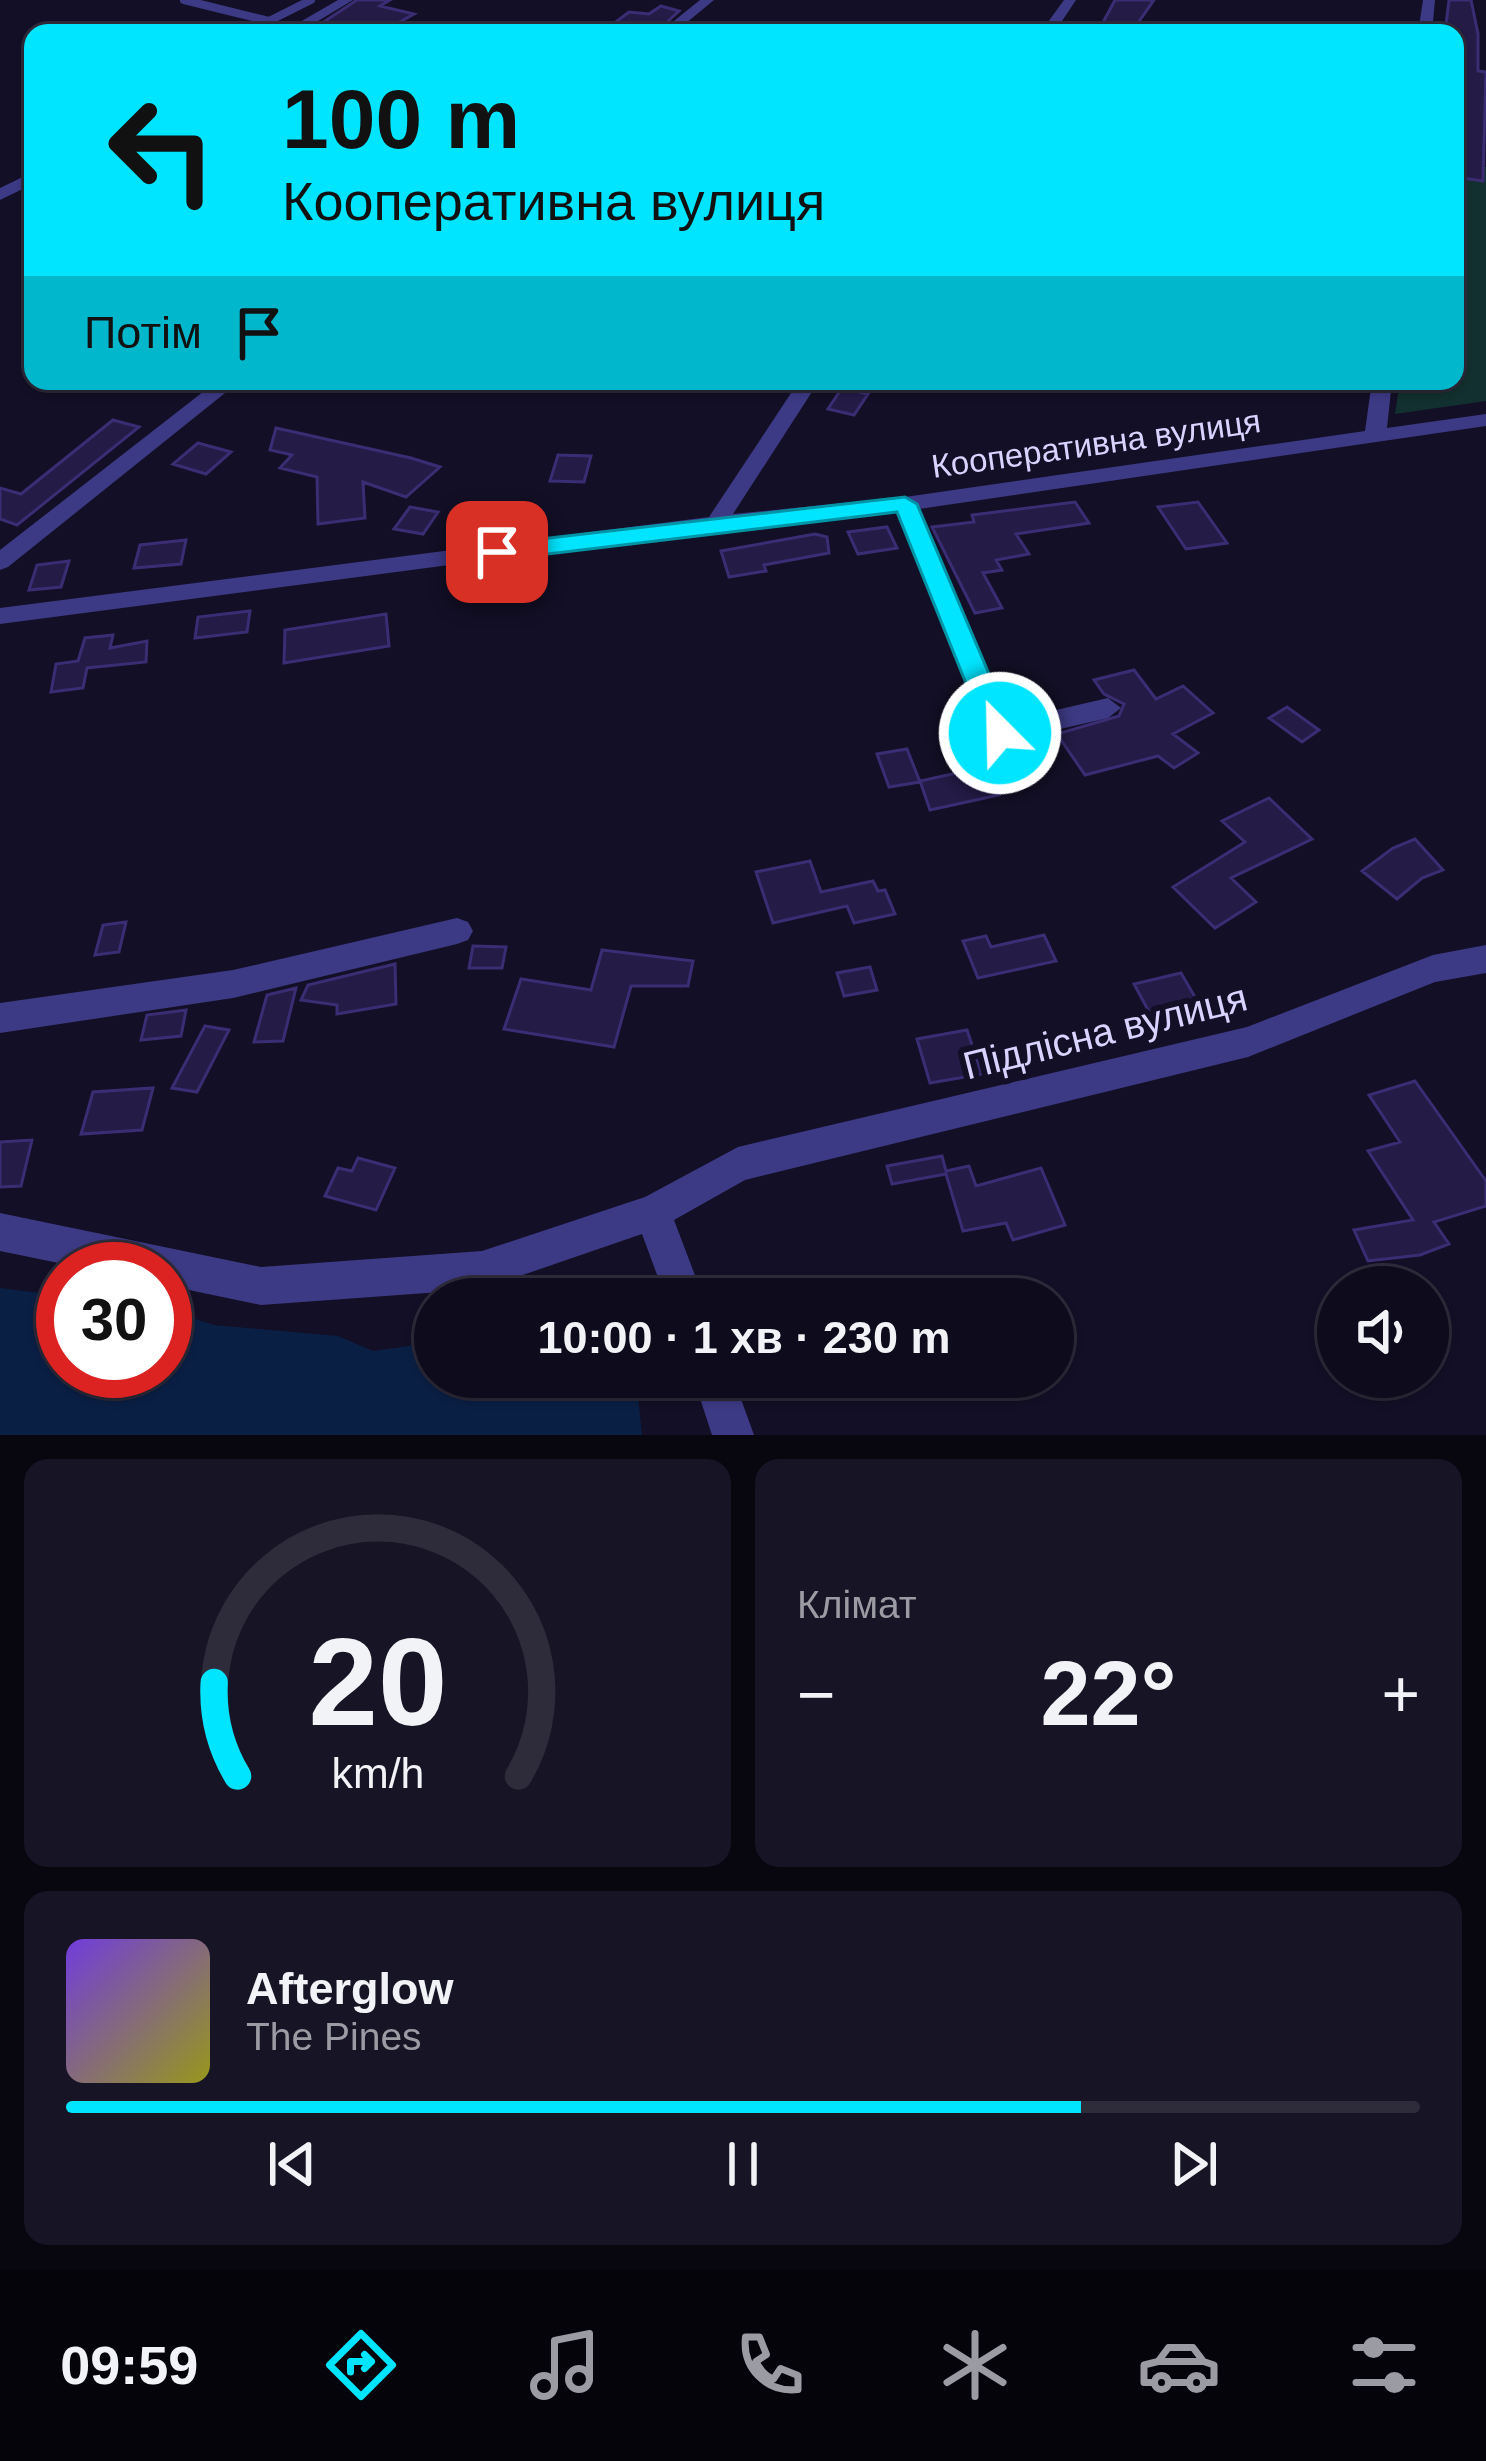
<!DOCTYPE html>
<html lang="uk">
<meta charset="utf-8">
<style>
:root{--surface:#0e0b1c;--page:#171425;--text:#f1f3f6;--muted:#9b9ba3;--line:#2e2b3b;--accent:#00e5ff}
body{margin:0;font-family:Arial,sans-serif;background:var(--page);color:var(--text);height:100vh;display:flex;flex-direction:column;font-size:45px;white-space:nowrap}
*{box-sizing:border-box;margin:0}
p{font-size:39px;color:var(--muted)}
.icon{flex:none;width:66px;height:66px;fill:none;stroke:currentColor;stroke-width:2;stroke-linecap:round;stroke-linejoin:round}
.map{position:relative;height:1435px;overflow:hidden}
.details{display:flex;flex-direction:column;gap:24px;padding:24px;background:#08060f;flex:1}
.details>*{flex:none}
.guide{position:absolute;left:24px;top:24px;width:1440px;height:366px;border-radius:24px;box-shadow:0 3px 9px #0004,0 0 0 3px var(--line);background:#00e5ff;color:#111;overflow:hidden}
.tools{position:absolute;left:1317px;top:1266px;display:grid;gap:24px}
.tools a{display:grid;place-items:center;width:132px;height:132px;border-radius:50%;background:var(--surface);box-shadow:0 3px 9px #0004,0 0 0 3px var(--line);font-size:60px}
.speed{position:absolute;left:36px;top:1242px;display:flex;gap:24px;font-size:60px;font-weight:700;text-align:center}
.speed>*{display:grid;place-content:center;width:156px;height:156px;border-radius:50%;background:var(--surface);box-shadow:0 3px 9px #0004,0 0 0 3px var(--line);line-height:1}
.speed .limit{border:18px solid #d22;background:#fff;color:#111}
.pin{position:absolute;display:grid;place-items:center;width:102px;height:102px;color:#fff;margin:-51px;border-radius:24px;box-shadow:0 6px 18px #0006}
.me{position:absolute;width:132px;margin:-66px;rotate:337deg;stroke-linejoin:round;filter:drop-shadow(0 0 9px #0008)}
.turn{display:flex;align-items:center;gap:42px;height:252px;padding:0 60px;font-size:54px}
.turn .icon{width:156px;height:156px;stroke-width:2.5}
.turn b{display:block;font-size:84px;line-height:102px}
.then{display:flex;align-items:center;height:114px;padding:0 60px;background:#0003;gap:24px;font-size:45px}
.big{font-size:90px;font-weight:700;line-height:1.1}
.details .tile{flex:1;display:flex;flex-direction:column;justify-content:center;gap:18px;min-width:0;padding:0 42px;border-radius:24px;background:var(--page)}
.details .dial{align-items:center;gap:0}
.dial svg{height:312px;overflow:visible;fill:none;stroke:var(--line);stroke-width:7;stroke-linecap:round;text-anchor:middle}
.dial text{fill:var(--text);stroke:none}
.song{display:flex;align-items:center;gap:36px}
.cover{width:144px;height:144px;border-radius:18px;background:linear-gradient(135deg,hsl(260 70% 55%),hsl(60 70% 35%))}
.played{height:12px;border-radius:6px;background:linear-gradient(90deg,var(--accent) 75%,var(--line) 75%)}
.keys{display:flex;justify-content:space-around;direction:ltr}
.heat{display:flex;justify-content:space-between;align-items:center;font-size:66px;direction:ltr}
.details .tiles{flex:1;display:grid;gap:24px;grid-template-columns:1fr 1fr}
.tile:last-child{grid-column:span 2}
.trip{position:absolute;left:414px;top:1278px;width:660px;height:120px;border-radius:60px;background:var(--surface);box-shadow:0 3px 9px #0004,0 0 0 3px var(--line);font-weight:700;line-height:120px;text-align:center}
.dock{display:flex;height:192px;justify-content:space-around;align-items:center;background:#06040b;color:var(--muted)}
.dock .icon{width:84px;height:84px}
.dock .selected{color:var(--accent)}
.dock b{font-size:54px;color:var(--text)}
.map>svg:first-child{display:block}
.green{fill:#12302f}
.water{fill:#0a1f44}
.building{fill:#241b47;stroke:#3b2d73;stroke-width:3}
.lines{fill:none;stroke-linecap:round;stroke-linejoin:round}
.lane{stroke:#3d3a85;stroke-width:8}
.street{fill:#3d3a85;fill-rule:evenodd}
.route{fill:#00e5ff;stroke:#0095a6;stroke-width:3}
.labels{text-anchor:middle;stroke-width:12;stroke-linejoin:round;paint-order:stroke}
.street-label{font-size:33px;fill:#d9d4ff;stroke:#130f26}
.near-street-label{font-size:39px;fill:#d9d4ff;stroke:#130f26}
</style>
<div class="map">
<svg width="1486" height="1435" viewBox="0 0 1486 1435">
<rect width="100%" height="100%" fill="#130f26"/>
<path class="green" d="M 1455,162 L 1486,167 L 1486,401 L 1395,414 L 1400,381 L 1455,381 Z"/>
<path class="water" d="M 0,1288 L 63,1296 L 63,1371 L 165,1371 L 165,1309 L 214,1325 L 338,1336 L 373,1351 L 409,1346 L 435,1326 L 435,1377 L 636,1377 L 642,1435 L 0,1435 Z"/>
<path class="building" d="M 357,0 L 390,0 L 380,6 L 414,14 L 380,33 L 307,33 Z
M 1115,0 L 1154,0 L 1133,30 L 1101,26 Z
M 1449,0 L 1471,0 L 1478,34 L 1478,71 L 1486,72 L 1483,181 L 1455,177 L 1459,146 L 1455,145 L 1455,33 L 1445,33 Z
M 661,6 L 679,11 L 655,33 L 601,33 L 629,12 L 649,14 Z
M 842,388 L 868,394 L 854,415 L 828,409 Z
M 113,420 L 139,427 L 17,525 L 0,519 L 0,488 L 21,494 Z
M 276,428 L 411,458 L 440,467 L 406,497 L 363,482 L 365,518 L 318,524 L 317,477 L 280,468 L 292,455 L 270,450 Z
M 198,443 L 231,452 L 206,474 L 173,464 Z
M 558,455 L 591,456 L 584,482 L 550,481 Z
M 1075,502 L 1089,523 L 1016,534 L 1029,554 L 996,560 L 1002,570 L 983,573 L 1002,608 L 975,613 L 932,527 L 974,522 L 972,515 Z
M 1198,502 L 1227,543 L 1186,549 L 1158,507 Z
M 410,507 L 438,512 L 423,534 L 394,529 Z
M 887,527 L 897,548 L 858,554 L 848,532 Z
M 815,534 L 827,537 L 829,553 L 764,565 L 766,571 L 729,577 L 721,551 Z
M 186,540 L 181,564 L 134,568 L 140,545 Z
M 69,561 L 61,587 L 29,590 L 37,565 Z
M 250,611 L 247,632 L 195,638 L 198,617 Z
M 386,614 L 389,646 L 284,663 L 285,630 Z
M 113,635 L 110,648 L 147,641 L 146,662 L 87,668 L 83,688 L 51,692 L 56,664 L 78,661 L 85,638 Z
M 1134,670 L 1156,699 L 1183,686 L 1213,713 L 1173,734 L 1198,753 L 1174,768 L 1158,756 L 1085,775 L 1057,734 L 1119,716 L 1124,704 L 1104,694 L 1094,680 Z
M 1287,707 L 1319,730 L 1302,742 L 1269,718 Z
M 907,749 L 920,782 L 889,787 L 877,754 Z
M 984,767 L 999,795 L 930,810 L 920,781 Z
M 1269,798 L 1312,839 L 1231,878 L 1256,902 L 1215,928 L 1173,887 L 1245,842 L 1222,821 Z
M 1415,839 L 1443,870 L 1422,878 L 1397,899 L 1362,871 L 1393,848 Z
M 810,861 L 821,892 L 873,881 L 878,891 L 885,890 L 895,914 L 854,923 L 847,906 L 773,923 L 756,872 Z
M 126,922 L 119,952 L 95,955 L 103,925 Z
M 1044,935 L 1056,961 L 978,978 L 963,941 L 986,936 L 991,947 Z
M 473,946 L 506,947 L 502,968 L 469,968 Z
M 602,950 L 693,961 L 688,986 L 631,986 L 614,1047 L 504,1029 L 521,979 L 591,990 Z
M 395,964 L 396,1004 L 337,1014 L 337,1005 L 301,1000 L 308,985 Z
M 870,967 L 877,990 L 844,996 L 837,973 Z
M 1181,973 L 1202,1009 L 1154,1021 L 1134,984 Z
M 296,988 L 283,1041 L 254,1042 L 267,995 Z
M 186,1010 L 181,1036 L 141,1040 L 147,1015 Z
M 205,1026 L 229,1030 L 197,1092 L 172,1088 Z
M 967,1030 L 982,1074 L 930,1083 L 917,1039 Z
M 1415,1081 L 1486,1181 L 1486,1206 L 1434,1222 L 1449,1244 L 1420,1255 L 1368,1261 L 1354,1230 L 1413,1220 L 1368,1151 L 1400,1142 L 1369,1095 Z
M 153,1088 L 142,1130 L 81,1134 L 93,1092 Z
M 32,1140 L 21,1186 L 0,1187 L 0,1142 Z
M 942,1156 L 946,1171 L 969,1166 L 976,1186 L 1041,1168 L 1065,1225 L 1013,1240 L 1006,1223 L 963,1231 L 946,1174 L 892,1184 L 887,1166 Z
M 358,1158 L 395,1168 L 376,1210 L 325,1196 L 338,1168 L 352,1171 Z"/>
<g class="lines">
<path class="lane" d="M 184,0 L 269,21 L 311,0"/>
<path class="street" d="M 338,0 L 353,0 L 298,33 L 281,33 Z
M 700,0 L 714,0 L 674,33 L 659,33 Z
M 1064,0 L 1076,0 L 1054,33 L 1040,33 Z
M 1423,0 L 1435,0 L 1432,33 L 1418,33 Z
M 33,172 L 33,184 L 0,200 L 0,188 Z
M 217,381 L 240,381 L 8,567 L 0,570 L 0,550 Z
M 799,381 L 819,381 L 733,514 L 905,497 L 1365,431 L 1372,381 L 1392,381 L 1387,428 L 1486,414 L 1486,426 L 919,509 L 1009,721 L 1108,698 L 1121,708 L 1108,718 L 1000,743 L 986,733 L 897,512 L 716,530 L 0,624 L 0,608 L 709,517 Z
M 457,918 L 468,922 L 473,931 L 468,940 L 457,944 L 233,998 L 0,1033 L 0,1003 L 233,970 Z
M 1486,945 L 1486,973 L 1435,982 L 1248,1057 L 745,1180 L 674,1220 L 704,1299 L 666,1299 L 642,1234 L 482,1289 L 261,1305 L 165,1285 L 165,1269 L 88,1269 L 0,1251 L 0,1213 L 261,1267 L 482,1251 L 645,1197 L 738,1147 L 1247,1027 L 1433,955 Z
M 693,1377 L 733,1377 L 754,1435 L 712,1435 Z"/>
</g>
<path class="route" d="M 905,497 L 917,504 L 1014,733 L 1010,740 L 1000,743 L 986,733 L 897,512 L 497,560 L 485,552 L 497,544 Z"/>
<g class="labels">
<g class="street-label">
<text transform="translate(1096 443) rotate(-8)" y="12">Кооперативна вулиця</text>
</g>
<g class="near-street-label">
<text transform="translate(1105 1031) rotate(-14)" y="14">Підлісна вулиця</text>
</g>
</g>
</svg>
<div class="tools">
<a><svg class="icon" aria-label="sound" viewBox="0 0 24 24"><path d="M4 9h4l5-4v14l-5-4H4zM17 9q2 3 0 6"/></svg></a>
</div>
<div class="speed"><div class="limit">30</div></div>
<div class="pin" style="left:497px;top:552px;background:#d93025"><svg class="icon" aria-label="arrive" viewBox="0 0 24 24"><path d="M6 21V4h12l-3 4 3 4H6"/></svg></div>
<svg class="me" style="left:1000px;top:733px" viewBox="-20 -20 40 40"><circle r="17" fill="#00e5ff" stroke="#fff" stroke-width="3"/><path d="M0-11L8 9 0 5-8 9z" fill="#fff"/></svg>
<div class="trip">10:00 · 1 хв · 230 m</div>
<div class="guide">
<div class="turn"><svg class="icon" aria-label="left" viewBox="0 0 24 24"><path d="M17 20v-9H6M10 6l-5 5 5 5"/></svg><div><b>100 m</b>Кооперативна вулиця</div></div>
<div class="then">Потім<svg class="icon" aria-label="arrive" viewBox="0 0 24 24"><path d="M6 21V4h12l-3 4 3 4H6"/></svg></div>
</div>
</div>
<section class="details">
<div class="tiles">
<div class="tile dial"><svg viewBox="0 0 100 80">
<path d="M14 69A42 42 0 1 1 86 69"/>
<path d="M14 69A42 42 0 0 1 8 45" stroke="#00e5ff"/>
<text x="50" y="56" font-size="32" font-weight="700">20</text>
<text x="50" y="72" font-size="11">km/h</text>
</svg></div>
<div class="tile"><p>Клімат</p>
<div class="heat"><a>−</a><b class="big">22°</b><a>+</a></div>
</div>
<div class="tile">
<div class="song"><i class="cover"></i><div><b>Afterglow</b><p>The Pines</p></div></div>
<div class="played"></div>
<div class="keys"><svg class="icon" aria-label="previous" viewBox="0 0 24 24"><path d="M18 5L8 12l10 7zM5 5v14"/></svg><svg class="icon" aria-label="pause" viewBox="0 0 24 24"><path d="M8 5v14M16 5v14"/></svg><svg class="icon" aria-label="next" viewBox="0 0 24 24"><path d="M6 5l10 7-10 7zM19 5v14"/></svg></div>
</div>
</div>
</section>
<nav class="dock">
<b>09:59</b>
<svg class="icon selected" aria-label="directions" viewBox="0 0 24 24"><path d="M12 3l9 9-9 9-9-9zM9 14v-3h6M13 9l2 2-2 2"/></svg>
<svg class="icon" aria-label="music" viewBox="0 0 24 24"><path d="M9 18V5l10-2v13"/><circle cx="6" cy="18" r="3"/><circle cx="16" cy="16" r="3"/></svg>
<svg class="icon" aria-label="phone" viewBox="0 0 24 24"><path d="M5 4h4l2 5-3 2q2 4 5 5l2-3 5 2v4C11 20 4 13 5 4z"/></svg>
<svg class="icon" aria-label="climate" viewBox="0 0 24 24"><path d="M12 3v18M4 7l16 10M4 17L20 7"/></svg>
<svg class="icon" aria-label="car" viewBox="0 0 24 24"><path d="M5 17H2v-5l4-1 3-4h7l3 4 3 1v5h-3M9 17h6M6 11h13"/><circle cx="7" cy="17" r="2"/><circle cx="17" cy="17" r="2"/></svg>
<svg class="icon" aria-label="filters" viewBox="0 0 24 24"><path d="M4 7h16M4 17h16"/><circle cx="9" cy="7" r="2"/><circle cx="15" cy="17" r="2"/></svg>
</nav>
